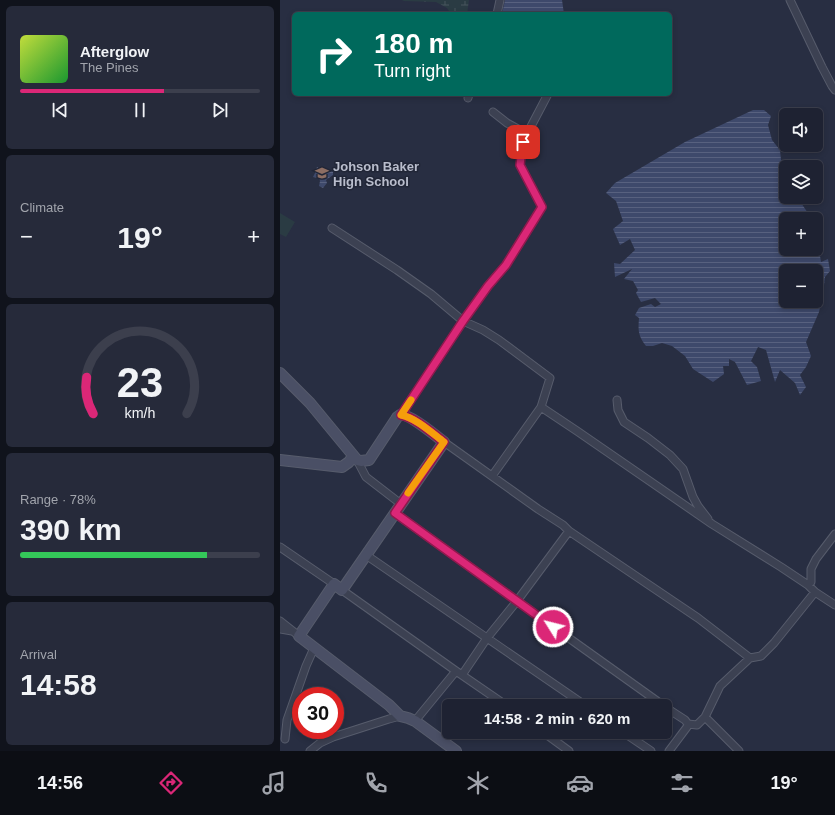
<!DOCTYPE html>
<meta charset="utf-8">
<style>
:root{--surface:#1e2232;--page:#262a3a;--text:#f1f3f6;--muted:#a1a4ac;--line:#3c3f4d;--accent:#db2777}
body{margin:0;font-family:Helvetica,sans-serif;background:var(--page);color:var(--text);height:100vh;display:flex;flex-direction:column;font-size:15px;white-space:nowrap}
*{box-sizing:border-box;margin:0}
p{font-size:13px;color:var(--muted)}
.icon{flex:none;width:22px;height:22px;fill:none;stroke:currentColor;stroke-width:2;stroke-linecap:round;stroke-linejoin:round}
.map{position:relative;flex:1;overflow:hidden}
.sheet{display:flex;flex-direction:column;gap:6px;padding:6px;background:#10131c;width:280px}
.sheet>*{flex:none}
.guide{position:absolute;left:12px;top:12px;width:380px;height:84px;border-radius:6px;box-shadow:0 2px 6px #0003,0 0 0 1px var(--line);background:#00695c;color:#fff;overflow:hidden}
.tools{position:absolute;left:499px;top:108px;display:grid;gap:8px}
.tools a{display:grid;place-items:center;width:44px;height:44px;border-radius:6px;background:var(--surface);box-shadow:0 2px 6px #0003,0 0 0 1px var(--line);font-size:20px}
.speed{position:absolute;left:12px;top:687px;display:flex;gap:8px;font-size:20px;font-weight:700;text-align:center}
.speed>*{display:grid;place-content:center;width:52px;height:52px;border-radius:50%;background:var(--surface);box-shadow:0 2px 6px #0003,0 0 0 1px var(--line);line-height:1}
.speed .limit{border:6px solid #d22;background:#fff;color:#111}
.pin{position:absolute;display:grid;place-items:center;width:34px;height:34px;color:#fff;margin:-17px;border-radius:8px;box-shadow:0 2px 6px #0006}
.me{position:absolute;width:44px;margin:-22px;rotate:306deg;stroke-linejoin:round;filter:drop-shadow(0 0 3px #0008)}
.turn{display:flex;align-items:center;gap:14px;height:84px;padding:0 16px;font-size:18px}
.turn .icon{width:52px;height:52px;stroke-width:2.5}
.turn b{display:block;font-size:28px;line-height:34px}
.big{font-size:30px;font-weight:600;line-height:1.1}
.sheet .card{flex:1;display:flex;flex-direction:column;justify-content:center;gap:6px;min-width:0;padding:0 14px;border-radius:6px;background:var(--page)}
.sheet .dial{align-items:center;gap:0}
.dial svg{height:104px;overflow:visible;fill:none;stroke:var(--line);stroke-width:7;stroke-linecap:round;text-anchor:middle}
.dial text{fill:var(--text);stroke:none}
.song{display:flex;align-items:center;gap:12px}
.cover{width:48px;height:48px;border-radius:6px;background:linear-gradient(135deg,hsl(70 70% 55%),hsl(130 70% 35%))}
.played{height:4px;border-radius:2px;background:linear-gradient(90deg,var(--accent) 60%,var(--line) 60%)}
.keys{display:flex;justify-content:space-around;direction:ltr}
.heat{display:flex;justify-content:space-between;align-items:center;font-size:22px;direction:ltr}
.charge{height:6px;border-radius:3px;background:linear-gradient(90deg,#34c759 78%,var(--line) 0)}
.trip{position:absolute;left:162px;top:699px;width:230px;height:40px;border-radius:6px;background:var(--surface);box-shadow:0 2px 6px #0003,0 0 0 1px var(--line);font-weight:600;line-height:40px;text-align:center}
.tab-bar{display:flex;height:64px;justify-content:space-around;align-items:center;background:#0c0e14;color:var(--muted)}
.tab-bar .icon{width:28px;height:28px}
.tab-bar .current{color:var(--accent)}
.tab-bar b{font-size:18px;color:var(--text)}
main{display:flex;flex:1;min-height:0}
.map>svg:first-child{display:block}
.grass{fill:#2a3b43}
.wetland{fill:url(#wetland-marsh)}
.water{fill:url(#water-rules);fill-rule:evenodd}
.lines{fill:none;stroke-linecap:round;stroke-linejoin:round}
.street-casing{stroke:#575c6c;stroke-width:9}
.secondary-casing{stroke:#575c6c;stroke-width:12}
.street{stroke:#3c4152;stroke-width:7}
.secondary{stroke:#4a4f65;stroke-width:10}
.route-casing{stroke:#8e194d;stroke-width:10}
.route{stroke:#db2777;stroke-width:7}
.slow{stroke:#f59e0b;stroke-width:7}
.labels{text-anchor:middle;stroke-width:3;stroke-linejoin:round;paint-order:stroke}
.poi-label{font-size:13px;font-weight:bold;fill:#b9bdcc;stroke:#212637;text-anchor:start}
</style>
<main>
<section class="sheet">
<div class="card">
<div class="song"><i class="cover"></i><div><b>Afterglow</b><p>The Pines</p></div></div>
<div class="played"></div>
<div class="keys"><svg class="icon" aria-label="previous" viewBox="0 0 24 24"><path d="M18 5L8 12l10 7zM5 5v14"/></svg><svg class="icon" aria-label="pause" viewBox="0 0 24 24"><path d="M8 5v14M16 5v14"/></svg><svg class="icon" aria-label="next" viewBox="0 0 24 24"><path d="M6 5l10 7-10 7zM19 5v14"/></svg></div>
</div>
<div class="card"><p>Climate</p>
<div class="heat"><a>−</a><b class="big">19°</b><a>+</a></div>
</div>
<div class="card dial"><svg viewBox="0 0 100 80">
<path d="M14 69A42 42 0 1 1 86 69"/>
<path d="M14 69A42 42 0 0 1 9 41" stroke="#db2777"/>
<text x="50" y="56" font-size="32" font-weight="700">23</text>
<text x="50" y="72" font-size="11">km/h</text>
</svg></div>
<div class="card"><p>Range · 78%</p><b class="big">390 km</b><div class="charge"></div></div>
<div class="card"><p>Arrival</p><b class="big">14:58</b></div>
</section>
<div class="map">
<svg width="555" height="751" viewBox="0 0 555 751">
<defs>
<pattern id="wetland-marsh" width="20" height="14" patternUnits="userSpaceOnUse"><rect width="20" height="14" fill="#2a3b43"/><path d="M1 5h8M5 5V1M11 12h8M15 12V8" fill="none" stroke="#47555d"/></pattern>
<pattern id="water-rules" width="6" height="5" patternUnits="userSpaceOnUse"><rect width="6" height="5" fill="#3e496b"/><path d="M0 2.5h6" fill="none" stroke="#58617f"/></pattern>
</defs>
<rect width="100%" height="100%" fill="#282e42"/>
<path class="grass" d="M 0,213 L 15,222 L 6,237 L 0,234 Z"/>
<path class="wetland" d="M 122,0 L 189,0 L 187,14 L 171,14 L 167,8 L 156,2 L 124,1 Z"/>
<path class="water" d="M 225,0 L 282,0 L 284,14 L 222,14 Z
M 473,110 L 484,110 L 491,116 L 488,125 L 492,140 L 500,150 L 501,160 L 511,167 L 506,167 L 506,197 L 517,197 L 532,219 L 506,219 L 506,249 L 536,249 L 536,231 L 541,262 L 548,259 L 550,271 L 545,277 L 543,293 L 539,312 L 526,342 L 531,356 L 526,367 L 520,375 L 526,387 L 520,395 L 515,383 L 500,370 L 495,382 L 486,350 L 478,347 L 471,361 L 477,367 L 481,381 L 467,385 L 455,362 L 449,359 L 449,366 L 443,366 L 444,374 L 433,382 L 413,369 L 405,356 L 392,346 L 382,343 L 373,346 L 366,346 C 358,336 358,330 359,318 L 355,315 L 359,308 L 371,304 L 375,307 L 381,304 L 375,298 L 361,302 L 356,293 L 358,290 L 353,281 L 344,279 L 352,269 L 335,277 L 334,263 L 340,264 L 355,250 L 350,239 L 340,245 L 333,229 L 343,221 L 336,201 L 326,193 L 335,183 L 405,142 ZM 506,271 L 536,271 L 536,301 L 506,301 Z
M 37,167 L 40,169 L 42,170 L 44,168 L 46,169 L 46,171 L 49,172 L 51,171 L 53,172 L 53,175 L 46,180 L 47,183 L 43,188 L 39,186 L 40,181 L 39,178 L 33,177 L 35,173 Z"/>
<g class="lines">
<g class="street-casing">
<path id="street" d="M 510,0 L 542,67 L 552,86 L 555,90
M 217,14 L 220,0
M 188,98 L 189,94
M 213,112 L 227,123 L 247,134
M 52,228 L 117,270 L 151,294 L 183,321 L 203,330 L 219,340 L 270,378 L 261,407 L 212,476
M 337,400 L 338,410 L 344,422 L 368,438 L 390,455 L 403,469 L 413,497 L 418,506 L 428,519
M 261,407 L 297,431 L 432,524 L 501,567 L 528,585 L 535,592 L 555,605
M 121,415 L 183,321 L 208,286 L 226,265 L 262,207 L 240,165 L 243,142 L 247,134 L 268,94
M 164,442 L 258,509 L 283,525 L 289,531 L 418,618 L 470,658
M 77,460 L 86,477 L 121,504
M 115,513 L 237,601 L 207,638 L 182,675
M 289,531 L 237,601 L 384,706
M 0,547 L 54,584
M 86,555 L 306,706
M 528,585 L 531,582 L 531,569 L 536,559 L 555,534
M 62,590 L 176,671 L 227,706
M 0,621 L 19,636
M 0,629 L 12,631
M 385,707 L 405,720 L 408,724 L 417,725 L 425,717 L 440,686 L 470,658 L 481,656 L 494,643 L 535,592
M 425,717 L 459,751
M 135,721 L 176,671
M 263,732 L 289,751
M 343,732 L 371,751
M 5,739 L 7,720 L 26,666 L 34,648
M 30,751 L 40,743 L 53,737 L 109,719 L 120,716
M 389,751 L 407,727 L 408,724"/>
</g>
<g class="secondary-casing">
<path id="secondary" d="M 0,373 L 30,403 L 77,460 L 81,461 L 89,460 L 116,419 C 117,417 118,416 120,415 C 129,413 156,436 164,442 L 62,590 L 54,584 L 19,636 L 109,705 L 120,716 L 128,718 L 135,721 L 176,751
M 0,460 L 62,467 L 69,462 L 73,456"/>
</g>
<use href="#street" class="street"/>
<use href="#secondary" class="secondary"/>
</g>
<g class="lines">
<g class="route-casing">
<path id="route" d="M 243,142 L 240,165 L 262,207 L 226,265 L 208,286 L 183,321 L 121,415 C 136,418 152,433 164,442 L 115,513 L 273,627"/>
</g>
<use href="#route" class="route"/>
<path class="slow" d="M 128,493 L 164,442 C 152,433 136,418 121,415 L 131,400"/>
</g>
<defs>
<g id="school-bare" transform="scale(1.08)"><path d="M0-5L7-2L0 1L-7-2ZM-4 1L0 2.5L4 1V4Q0 6-4 4Z" fill="#8d6e63" stroke="#212637" stroke-width="2.5" paint-order="stroke"/></g>
</defs>
<g fill-rule="evenodd">
<use href="#school-bare" x="42" y="173"/>
</g>
<g class="labels">
<g class="poi-label">
<text x="53" y="171">Johson Baker<tspan x="53" dy="15">High School</tspan></text>
</g>
</g>
</svg>
<div class="tools">
<a><svg class="icon" aria-label="sound" viewBox="0 0 24 24"><path d="M4 9h4l5-4v14l-5-4H4zM17 9q2 3 0 6"/></svg></a>
<a><svg class="icon" aria-label="layers" viewBox="0 0 24 24"><path d="M12 4l9 5-9 5-9-5zM3 14l9 5 9-5"/></svg></a>
<a>+</a>
<a>−</a>
</div>
<div class="speed"><div class="limit">30</div></div>
<div class="pin" style="left:243px;top:142px;background:#d93025"><svg class="icon" aria-label="arrive" viewBox="0 0 24 24"><path d="M6 21V4h12l-3 4 3 4H6"/></svg></div>
<svg class="me" style="left:273px;top:627px" viewBox="-20 -20 40 40"><circle r="17" fill="#db2777" stroke="#fff" stroke-width="3"/><path d="M0-11L8 9 0 5-8 9z" fill="#fff"/></svg>
<div class="trip">14:58 · 2 min · 620 m</div>
<div class="guide">
<div class="turn"><svg class="icon" aria-label="right" viewBox="0 0 24 24"><path d="M7 20v-9h11M14 6l5 5-5 5"/></svg><div><b>180 m</b>Turn right</div></div>
</div>
</div>
</main>
<nav class="tab-bar">
<b>14:56</b>
<svg class="icon current" aria-label="directions" viewBox="0 0 24 24"><path d="M12 3l9 9-9 9-9-9zM9 14v-3h6M13 9l2 2-2 2"/></svg>
<svg class="icon" aria-label="music" viewBox="0 0 24 24"><path d="M9 18V5l10-2v13"/><circle cx="6" cy="18" r="3"/><circle cx="16" cy="16" r="3"/></svg>
<svg class="icon" aria-label="phone" viewBox="0 0 24 24"><path d="M5 4h4l2 5-3 2q2 4 5 5l2-3 5 2v4C11 20 4 13 5 4z"/></svg>
<svg class="icon" aria-label="climate" viewBox="0 0 24 24"><path d="M12 3v18M4 7l16 10M4 17L20 7"/></svg>
<svg class="icon" aria-label="car" viewBox="0 0 24 24"><path d="M5 17H2v-5l4-1 3-4h7l3 4 3 1v5h-3M9 17h6M6 11h13"/><circle cx="7" cy="17" r="2"/><circle cx="17" cy="17" r="2"/></svg>
<svg class="icon" aria-label="filters" viewBox="0 0 24 24"><path d="M4 7h16M4 17h16"/><circle cx="9" cy="7" r="2"/><circle cx="15" cy="17" r="2"/></svg>
<b>19°</b>
</nav>
